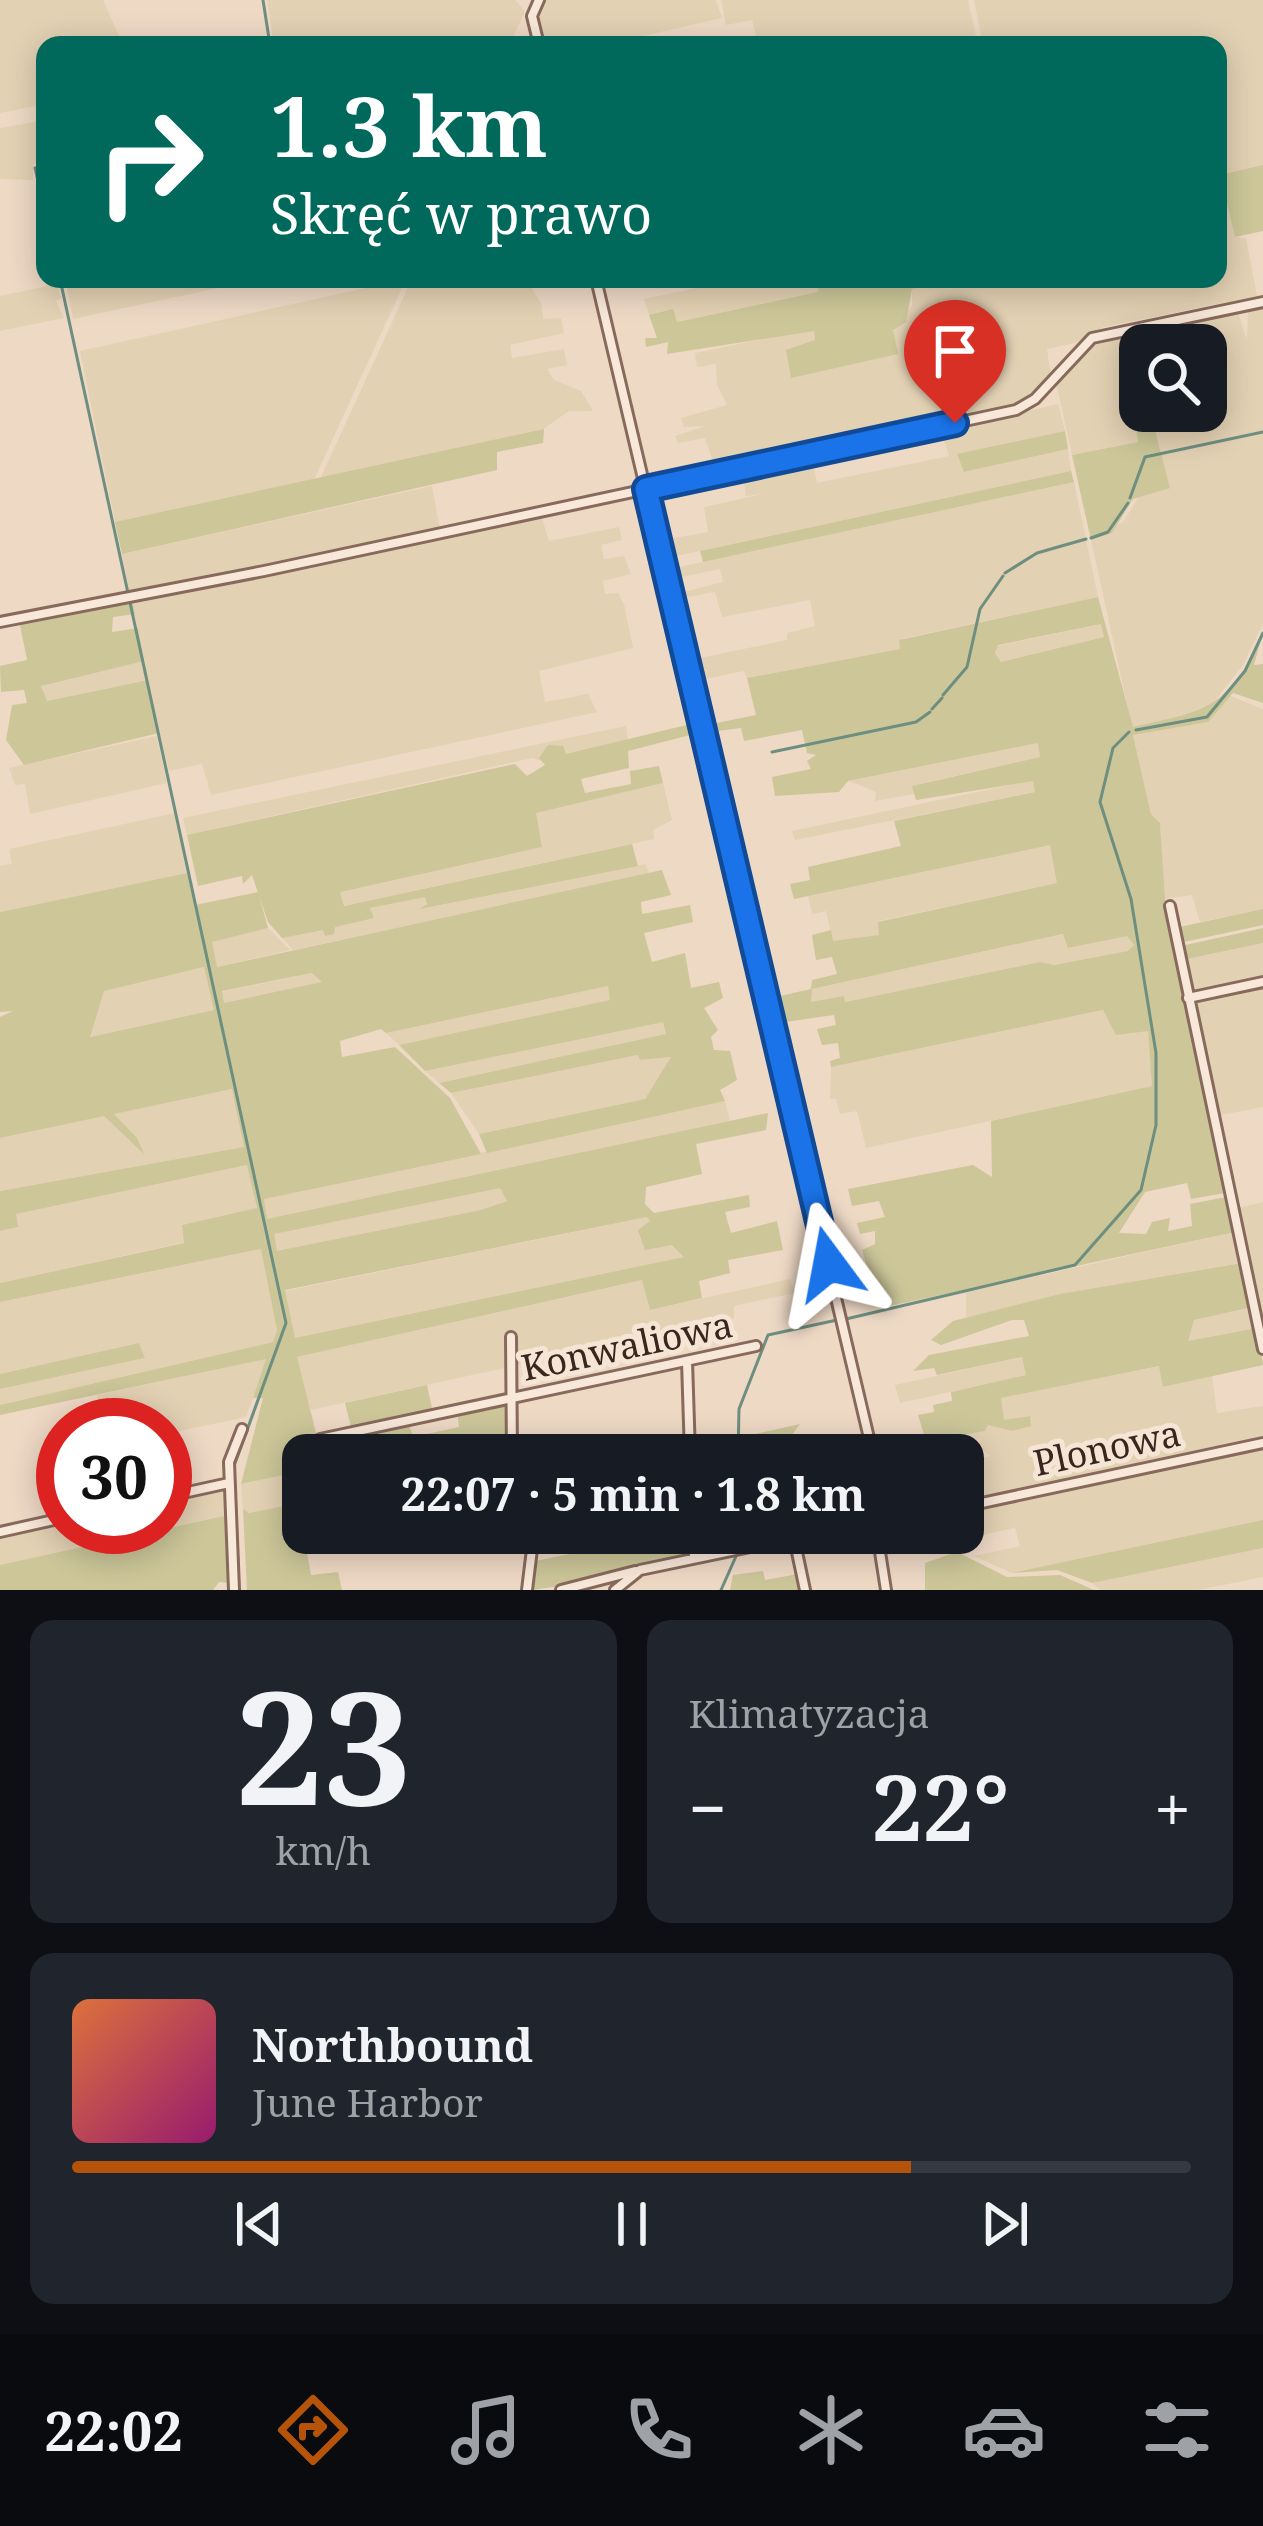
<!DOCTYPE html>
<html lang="pl">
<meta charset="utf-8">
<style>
:root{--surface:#171b24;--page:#20242c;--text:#f1f3f6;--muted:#9ea1a6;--line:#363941;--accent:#b45309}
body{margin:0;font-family:"Noto Serif",serif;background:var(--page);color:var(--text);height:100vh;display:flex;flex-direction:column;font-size:45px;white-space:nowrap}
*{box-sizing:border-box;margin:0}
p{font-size:39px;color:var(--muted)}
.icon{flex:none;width:66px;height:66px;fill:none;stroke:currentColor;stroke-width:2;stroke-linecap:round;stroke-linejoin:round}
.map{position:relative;height:1590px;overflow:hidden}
.side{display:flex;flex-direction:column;gap:30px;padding:30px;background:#0d0f14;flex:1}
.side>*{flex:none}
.guide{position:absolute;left:36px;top:36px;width:1191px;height:252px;border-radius:24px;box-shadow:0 6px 30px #0003;background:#00695c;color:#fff;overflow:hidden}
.controls{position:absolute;left:1119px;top:324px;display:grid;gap:24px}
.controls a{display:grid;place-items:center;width:108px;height:108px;border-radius:24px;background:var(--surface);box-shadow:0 6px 30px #0003;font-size:60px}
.speed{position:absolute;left:36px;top:1398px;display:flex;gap:24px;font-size:60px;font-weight:700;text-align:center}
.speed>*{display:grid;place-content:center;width:156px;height:156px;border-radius:50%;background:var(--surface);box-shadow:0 6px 30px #0003;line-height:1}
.speed .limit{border:18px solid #d22;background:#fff;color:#111}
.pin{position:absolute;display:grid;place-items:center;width:102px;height:102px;color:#fff;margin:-123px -51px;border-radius:50% 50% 50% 0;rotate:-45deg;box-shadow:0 0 12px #0007}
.pin .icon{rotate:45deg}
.me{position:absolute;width:132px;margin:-66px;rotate:347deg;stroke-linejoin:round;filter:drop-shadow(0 0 9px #0008)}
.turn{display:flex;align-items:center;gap:42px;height:252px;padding:0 36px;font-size:54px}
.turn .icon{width:156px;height:156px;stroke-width:2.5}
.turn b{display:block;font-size:84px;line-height:102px}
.big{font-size:90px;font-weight:700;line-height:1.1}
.side .card{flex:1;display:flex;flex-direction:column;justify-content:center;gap:18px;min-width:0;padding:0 42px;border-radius:24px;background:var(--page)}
.side .dial{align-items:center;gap:0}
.dial b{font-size:156px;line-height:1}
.song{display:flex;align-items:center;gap:36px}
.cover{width:144px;height:144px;border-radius:18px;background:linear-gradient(135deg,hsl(20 70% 55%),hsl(320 70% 35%))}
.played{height:12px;border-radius:6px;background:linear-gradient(90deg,var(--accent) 75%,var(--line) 75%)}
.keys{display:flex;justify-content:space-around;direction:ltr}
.heat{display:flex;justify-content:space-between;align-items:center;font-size:66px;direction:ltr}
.side .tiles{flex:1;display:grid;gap:30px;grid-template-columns:1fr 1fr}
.card:last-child{grid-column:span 2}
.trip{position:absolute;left:282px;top:1434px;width:702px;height:120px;border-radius:24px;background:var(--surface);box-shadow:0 6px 30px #0003;font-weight:700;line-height:120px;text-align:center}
.dock{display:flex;height:192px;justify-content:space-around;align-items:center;background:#090b0e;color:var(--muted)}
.dock .icon{width:84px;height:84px}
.dock .current{color:var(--accent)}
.dock b{font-size:54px;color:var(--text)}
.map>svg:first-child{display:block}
.farmland{fill:#e3d1b3;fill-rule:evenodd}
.green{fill:#ccc699;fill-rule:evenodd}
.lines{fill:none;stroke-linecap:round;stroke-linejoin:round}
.stream{stroke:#6e8f80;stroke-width:3}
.minor-casing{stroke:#886a5c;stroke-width:14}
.minor{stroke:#f8e8d9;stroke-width:8}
.route-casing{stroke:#114b97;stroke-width:30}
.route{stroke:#1a73e8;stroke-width:21}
.labels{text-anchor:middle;stroke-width:10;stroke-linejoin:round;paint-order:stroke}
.street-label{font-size:36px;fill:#39261f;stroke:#f5e5d5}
</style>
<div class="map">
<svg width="1263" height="1590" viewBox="0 0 1263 1590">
<rect width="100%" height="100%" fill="#eed9c5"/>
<path class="farmland" d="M 0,0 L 103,0 L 123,45 L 45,45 L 45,104 L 0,113 Z
M 267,0 L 515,0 L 525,11 L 510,45 L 274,45 Z
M 544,0 L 716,0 L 722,18 L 603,45 L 592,45 L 589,38 L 544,45 L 540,17 Z
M 721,0 L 968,0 L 978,45 L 796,45 L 794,39 L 714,45 L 756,35 L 752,20 L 726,25 Z
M 974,0 L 1263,0 L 1263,165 L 1220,176 L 1235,237 L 1246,238 L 1257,296 L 1103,327 L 1075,343 L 1047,349 L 1051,378 L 1017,405 L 716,470 L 705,438 L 678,443 L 675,436 L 706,426 L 684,427 L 681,418 L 727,405 L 717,385 L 716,364 L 697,367 L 695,353 L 807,330 L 814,331 L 816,340 L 810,343 L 897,354 L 893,330 L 912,306 L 912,289 L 957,279 L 1218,279 L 1218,45 L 983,45 Z
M 45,120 L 45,161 L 33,164 L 33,180 L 0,179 L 0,128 Z
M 65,279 L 260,279 L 73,319 Z
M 406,279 L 314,480 L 115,522 L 80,351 Z
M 412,279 L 526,279 L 541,303 L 543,319 L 561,318 L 564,333 L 510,345 L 512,358 L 564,349 L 567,365 L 547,369 L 554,380 L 581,391 L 593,411 L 569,411 L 543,429 L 320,479 Z
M 695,279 L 820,279 L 819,292 L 676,322 L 673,310 L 649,315 L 644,299 L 697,288 Z
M 57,284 L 61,298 L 56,301 L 64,318 L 0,331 L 0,296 Z
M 1263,309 L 1263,624 L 1243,665 L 1212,704 L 1198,715 L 1132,727 L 1091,540 L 1123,522 L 1162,460 L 1160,448 L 1151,418 L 1135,419 L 1138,442 L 1072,455 L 1056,382 L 1093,342 L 1238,313 L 1247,340 L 1248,312 ZM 1140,345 L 1206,345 L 1206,411 L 1140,411 Z
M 1058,404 L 1065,431 L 957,455 L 965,472 L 1068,449 L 1071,471 L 667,558 L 663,540 L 708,532 L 704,507 L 763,494 L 746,496 L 743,474 L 812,458 L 817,483 L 949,456 L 941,431 Z
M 1074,482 L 1098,597 L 900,639 L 900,649 L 747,678 L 744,671 L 695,681 L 690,660 L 787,640 L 787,633 L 815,626 L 810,600 L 722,617 L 715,592 L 677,599 L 675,594 L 723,582 L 720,569 L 672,579 L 670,569 Z
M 432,486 L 440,529 L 129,593 L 122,554 Z
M 541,515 L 549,541 L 619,527 L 622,540 L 601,545 L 604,559 L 624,556 L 631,574 L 603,581 L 605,594 L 618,593 L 624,604 L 633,648 L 539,671 L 545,702 L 588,694 L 597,712 L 211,795 L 202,764 L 169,771 L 147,680 L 46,701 L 41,685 L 144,661 L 132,600 Z
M 1102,624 L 1104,637 L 1001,662 L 995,653 L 997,646 Z
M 1228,695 L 1263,709 L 1263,909 L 1200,922 L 1192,895 L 1165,899 L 1160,823 L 1151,814 L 1133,734 L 1207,722 Z
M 626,726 L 628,741 L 621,744 L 542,761 L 532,758 L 187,835 L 183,818 Z
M 157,736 L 167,783 L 30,814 L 25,784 L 15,785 L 9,768 Z
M 1038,743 L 1041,757 L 923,783 L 919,793 L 875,801 L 876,792 L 849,781 Z
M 1034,780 L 1035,792 L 795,840 L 792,831 Z
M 663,783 L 672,820 L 653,830 L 654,839 L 343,906 L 340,891 L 541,847 L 535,813 Z
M 175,813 L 187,873 L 0,912 L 0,866 L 12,864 L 9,849 Z
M 1050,844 L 1058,883 L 879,921 L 880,935 L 833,942 L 826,911 L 812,914 L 808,896 Z
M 646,864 L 649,874 L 293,950 L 282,938 L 374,917 L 368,909 L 425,896 L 428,905 L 421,909 Z
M 268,928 L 290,950 L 216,967 L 211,942 Z
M 1064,934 L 1069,948 L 1127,935 L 1134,945 L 1129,951 L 1054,965 L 1040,962 L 845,1002 L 844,997 L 811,1003 L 812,989 Z
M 1263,943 L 1263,981 L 1190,997 L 1182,960 Z
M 205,967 L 214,1010 L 89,1037 L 104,990 Z
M 313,973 L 324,982 L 224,1004 L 221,992 Z
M 1263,984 L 1263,1107 L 1216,1116 L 1193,999 Z
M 608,986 L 611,1000 L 399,1045 L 386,1033 Z
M 1104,1010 L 1148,1030 L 1152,1086 L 866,1148 L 857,1111 L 840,1114 L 836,1099 L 830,1099 L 831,1067 Z
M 663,1021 L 667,1034 L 439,1083 L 425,1071 Z
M 639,1055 L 641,1060 L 671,1057 L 645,1099 L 479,1134 L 451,1093 Z
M 233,1089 L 244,1147 L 0,1191 L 0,1138 L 104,1115 L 145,1154 L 112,1114 Z
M 725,1101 L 730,1122 L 267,1220 L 263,1199 Z
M 248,1165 L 257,1209 L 182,1225 L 185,1242 L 0,1283 L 0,1231 L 18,1227 L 15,1214 Z
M 500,1187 L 507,1201 L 481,1210 L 277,1252 L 273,1234 Z
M 1263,1202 L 1263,1322 L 1259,1323 L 1233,1209 Z
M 647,1217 L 685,1257 L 295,1339 L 285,1291 Z
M 1235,1232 L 1242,1263 L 1061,1294 L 966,1318 L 966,1292 Z
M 262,1249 L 277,1330 L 273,1342 L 0,1405 L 0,1389 L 145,1358 L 139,1343 L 0,1374 L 0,1302 Z
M 790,1279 L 795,1293 L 734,1306 L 734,1318 L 311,1410 L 301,1383 L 297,1357 L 643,1280 L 650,1310 Z
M 1252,1307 L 1257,1328 L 1186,1342 L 1193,1320 Z
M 1022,1357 L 1027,1375 L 900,1403 L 895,1385 Z
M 267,1358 L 246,1417 L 165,1434 L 165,1425 L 100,1425 L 97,1395 Z
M 1160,1366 L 1164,1387 L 1212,1376 L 1217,1413 L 1263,1406 L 1263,1442 L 963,1505 L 963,1462 L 991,1456 L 977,1447 L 981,1439 L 929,1449 L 926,1441 L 984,1431 L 988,1425 L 1012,1431 L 1030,1426 L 1029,1416 L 1004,1421 L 1000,1398 Z
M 1263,1446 L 1263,1520 L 1011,1573 L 974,1556 L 1020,1546 L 1015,1528 L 948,1542 L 929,1533 L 963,1533 L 963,1509 Z
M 303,1471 L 303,1502 L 249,1513 L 243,1509 L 241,1484 Z
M 223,1487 L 229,1515 L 222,1518 L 0,1565 L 0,1535 L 63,1521 L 63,1527 L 165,1527 L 165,1499 Z
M 1263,1548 L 1263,1577 L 1198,1590 L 1100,1590 L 1092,1583 Z"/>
<path class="green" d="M 1263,165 L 1263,231 L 1235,237 L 1220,175 Z
M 820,279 L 957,279 L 912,289 L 906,322 L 893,330 L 898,354 L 791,378 L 786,350 L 815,340 L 814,331 L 667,354 L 668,342 L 646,347 L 645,338 L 657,338 L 649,315 L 673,309 L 677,322 L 818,292 Z
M 1152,418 L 1170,488 L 1133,499 L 1112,533 L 1091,540 L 1072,455 L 1138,442 L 1135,419 Z
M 544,429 L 543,443 L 497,452 L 497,470 L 122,554 L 115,522 Z
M 1065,431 L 1068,449 L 964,472 L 957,454 Z
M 1071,471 L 1074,482 L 703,562 L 700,551 Z
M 1098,597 L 1133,727 C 1186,714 1216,715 1246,666 C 1253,655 1256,642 1263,632 L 1254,665 L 1263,664 L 1263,703 L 1233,693 L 1208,722 L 1133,735 L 1151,814 L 1160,823 L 1165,899 L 1226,1180 L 1225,1193 L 1191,1199 L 1187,1183 L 1145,1192 L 1119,1233 L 1146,1234 L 1152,1222 L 1170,1218 L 1168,1231 L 1192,1226 L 1190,1204 L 1226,1197 L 1235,1232 L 880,1308 L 862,1250 L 875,1244 L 875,1231 L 860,1234 L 857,1223 L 885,1217 L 879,1201 L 852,1206 L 848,1189 L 973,1165 L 992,1177 L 991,1121 L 1152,1086 L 1148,1031 L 1116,1035 L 1103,1010 L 831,1067 L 830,1061 L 840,1058 L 838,1043 L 822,1045 L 817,1029 L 836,1025 L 834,1015 L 778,1023 L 771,998 L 811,989 L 812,980 L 837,974 L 832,957 L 816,960 L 812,935 L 831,930 L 833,941 L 879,935 L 878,922 L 1057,883 L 1050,845 L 794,899 L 790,884 L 810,880 L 808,867 L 901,846 L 894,821 L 1035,792 L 1033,781 L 916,800 L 912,786 L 1040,757 L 1038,743 L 848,781 L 839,792 L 775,796 L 772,777 L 811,769 L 807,761 L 816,755 L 807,753 L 802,730 L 744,741 L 741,728 L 709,732 L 707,725 L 756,715 L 747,678 L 900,649 L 899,640 ZM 1101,624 L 1104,637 L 1001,662 L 995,653 L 998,645 ZM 1063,934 L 1068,948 L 1127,936 L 1134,945 L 1128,951 L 1054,965 L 1040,962 L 845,1002 L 844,996 L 811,1002 L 812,989 Z
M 132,600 L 135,614 L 113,617 L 112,632 L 138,628 L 144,661 L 41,686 L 47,701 L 148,680 L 159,733 L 24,765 L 6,740 L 12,705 L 27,703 L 24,690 L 1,692 L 0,666 L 27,660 L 19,620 Z
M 695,723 L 698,733 L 628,751 L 629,768 L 581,779 L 585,793 L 631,784 L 630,771 L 659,766 L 663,783 L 536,813 L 542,847 L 340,892 L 344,906 L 632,844 L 638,866 L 420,909 L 427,904 L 425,897 L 370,908 L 374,918 L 335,927 L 334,934 L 325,936 L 323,930 L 282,938 L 268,922 L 252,875 L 243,884 L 242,876 L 198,886 L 187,835 L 515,764 L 527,776 L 545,765 L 539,758 L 548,745 L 563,746 L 566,754 Z
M 662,870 L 671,895 L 641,902 L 642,914 L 690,905 L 693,922 L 644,933 L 652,962 L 685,953 L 691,988 L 719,982 L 723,998 L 704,1008 L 718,1030 L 711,1037 L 714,1050 L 730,1051 L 737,1080 L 720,1090 L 725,1101 L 487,1153 L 479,1134 L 645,1099 L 671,1057 L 640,1060 L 638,1055 L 451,1093 L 439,1083 L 666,1034 L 663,1022 L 425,1071 L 399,1045 L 610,1000 L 608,986 L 386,1033 L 381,1029 L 340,1041 L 342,1057 L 395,1047 L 450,1098 L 481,1154 L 264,1199 L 267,1219 L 768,1113 L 766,1130 L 696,1144 L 702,1174 L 646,1187 L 645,1204 L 654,1213 L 749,1195 L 750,1207 L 725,1212 L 731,1233 L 777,1221 L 783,1250 L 728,1260 L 730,1273 L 699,1281 L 702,1298 L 650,1310 L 642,1280 L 297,1357 L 318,1441 L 408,1421 L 413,1437 L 459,1427 L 457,1412 L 507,1403 L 510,1452 L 499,1455 L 303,1455 L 303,1471 L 241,1484 L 263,1398 L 253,1398 L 266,1359 L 0,1415 L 0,1405 L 273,1342 L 277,1330 L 261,1249 L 0,1302 L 0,1283 L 184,1243 L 182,1225 L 257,1208 L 247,1165 L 16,1214 L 18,1227 L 0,1231 L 0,1191 L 244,1147 L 232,1089 L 114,1114 L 137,1138 L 144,1154 L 104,1116 L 0,1138 L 0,1017 L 13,1011 L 0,1012 L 0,912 L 187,873 L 195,905 L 258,892 L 268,928 L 212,942 L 217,967 ZM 204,967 L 214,1010 L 90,1037 L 104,991 ZM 312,973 L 322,982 L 224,1003 L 222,991 ZM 500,1188 L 507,1201 L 481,1210 L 277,1251 L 274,1234 ZM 647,1217 L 650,1221 L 638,1230 L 645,1250 L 672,1245 L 684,1257 L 295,1338 L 285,1290 Z
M 1263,909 L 1263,925 L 1179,943 L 1175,928 Z
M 1263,928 L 1263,943 L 1182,960 L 1181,946 Z
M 1242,1263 L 1252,1307 L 1194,1320 L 1188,1341 L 1257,1328 L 1263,1365 L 1163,1387 L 1159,1366 L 1001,1398 L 1004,1420 L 1030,1416 L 1031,1426 L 1012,1431 L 988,1425 L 985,1431 L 926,1441 L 918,1415 L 934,1412 L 933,1405 L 952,1401 L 951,1392 L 1026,1375 L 1022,1357 L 937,1375 L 934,1368 L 913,1371 L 929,1355 L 1029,1336 L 1024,1320 L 1012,1320 L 941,1345 L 931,1340 L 953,1321 L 1060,1294 Z
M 139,1343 L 145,1358 L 0,1389 L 0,1374 Z
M 427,1385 L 433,1413 L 352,1431 L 345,1403 Z
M 800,1424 L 786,1443 L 761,1448 L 762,1455 L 741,1455 L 742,1437 Z
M 303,1502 L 303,1533 L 333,1533 L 334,1538 L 305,1541 L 311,1575 L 338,1572 L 342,1590 L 247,1590 L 243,1509 L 249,1513 Z
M 229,1515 L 231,1583 L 219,1582 L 213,1590 L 0,1590 L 0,1565 Z
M 1263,1520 L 1263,1548 L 1092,1583 L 1057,1570 L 1011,1573 Z
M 606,1533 L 731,1533 L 730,1548 L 597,1581 L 531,1590 L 535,1561 L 605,1547 Z
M 957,1552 L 1007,1577 L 1060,1575 L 1094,1590 L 925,1590 L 925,1563 Z
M 763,1571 L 765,1580 L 798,1574 L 802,1590 L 730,1590 L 733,1575 Z"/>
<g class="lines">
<path class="stream" d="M 263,0 L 270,45
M 45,166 L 35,168 L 45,211
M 60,279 L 286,1323 L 234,1466 L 239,1590
M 1130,498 L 1145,457 L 1263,432
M 1091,538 L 1108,532 L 1128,503
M 1005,573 L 1037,553 L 1086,539
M 943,695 L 967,667 L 980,609 L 1003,576
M 932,709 L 942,698
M 1136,730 L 1207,717 L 1245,671 L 1263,633
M 772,752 L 916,722 L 930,712
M 846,1319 L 1075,1265 L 1141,1190 L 1156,1125 L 1156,1053 L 1131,899 L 1100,802 L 1113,748 L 1129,732
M 738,1455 L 739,1409 L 768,1335 L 837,1320
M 737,1546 L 737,1533
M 721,1590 L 737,1554"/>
<g class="minor-casing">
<path id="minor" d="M 539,0 L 532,16 L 539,45
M 596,279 L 873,1455
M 0,622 L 264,571 L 1016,410 L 1035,399 L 1092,338 L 1263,302
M 1170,906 L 1263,1349
M 1188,998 L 1263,982
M 511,1337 L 512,1455
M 687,1361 L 690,1455
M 320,1439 L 756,1346
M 165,1497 L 229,1483
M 963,1507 L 1263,1443
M 0,1532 L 63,1518
M 693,1533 L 694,1558
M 877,1533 L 886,1590
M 794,1538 L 805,1590
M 234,1590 L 229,1462 L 242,1429
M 527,1590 L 534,1533
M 561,1590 L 635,1571
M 615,1590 L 640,1570 L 817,1533"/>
</g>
<use href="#minor" class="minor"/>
</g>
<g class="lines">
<g class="route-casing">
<path id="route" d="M 829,1264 L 646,489 L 955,423"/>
</g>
<use href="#route" class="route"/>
</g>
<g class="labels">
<g class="street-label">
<text transform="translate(627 1346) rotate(-12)" y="13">Konwaliowa</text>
<text transform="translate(1107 1448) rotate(-12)" y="13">Plonowa</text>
</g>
</g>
</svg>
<div class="controls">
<a><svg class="icon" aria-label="search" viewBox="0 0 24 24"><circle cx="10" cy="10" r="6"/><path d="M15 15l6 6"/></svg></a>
</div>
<div class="speed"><div class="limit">30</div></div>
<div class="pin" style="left:955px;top:423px;background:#d93025"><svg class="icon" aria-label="arrive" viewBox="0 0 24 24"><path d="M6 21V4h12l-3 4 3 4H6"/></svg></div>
<svg class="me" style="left:829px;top:1264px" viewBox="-20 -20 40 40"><path d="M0-17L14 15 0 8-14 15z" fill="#1a73e8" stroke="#fff" stroke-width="4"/></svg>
<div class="trip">22:07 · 5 min · 1.8 km</div>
<div class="guide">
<div class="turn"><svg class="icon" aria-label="right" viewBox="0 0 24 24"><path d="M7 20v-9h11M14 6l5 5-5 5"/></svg><div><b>1.3 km</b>Skręć w prawo</div></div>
</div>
</div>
<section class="side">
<div class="tiles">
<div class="card dial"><b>23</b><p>km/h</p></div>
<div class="card"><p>Klimatyzacja</p>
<div class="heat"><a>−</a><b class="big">22°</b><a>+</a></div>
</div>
<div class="card">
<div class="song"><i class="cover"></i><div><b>Northbound</b><p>June Harbor</p></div></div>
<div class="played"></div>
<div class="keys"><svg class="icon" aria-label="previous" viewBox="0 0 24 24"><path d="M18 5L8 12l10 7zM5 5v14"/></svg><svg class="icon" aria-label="pause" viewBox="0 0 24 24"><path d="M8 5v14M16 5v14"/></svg><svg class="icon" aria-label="next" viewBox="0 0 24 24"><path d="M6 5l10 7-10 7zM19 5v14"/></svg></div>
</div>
</div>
</section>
<nav class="dock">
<b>22:02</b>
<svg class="icon current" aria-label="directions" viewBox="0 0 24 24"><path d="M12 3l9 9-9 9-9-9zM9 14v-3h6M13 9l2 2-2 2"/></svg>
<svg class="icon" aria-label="music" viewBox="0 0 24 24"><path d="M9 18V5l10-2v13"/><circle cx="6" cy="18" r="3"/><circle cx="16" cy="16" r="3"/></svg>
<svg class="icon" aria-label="phone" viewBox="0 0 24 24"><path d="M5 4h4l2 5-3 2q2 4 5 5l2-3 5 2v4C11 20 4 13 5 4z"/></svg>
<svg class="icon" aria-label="climate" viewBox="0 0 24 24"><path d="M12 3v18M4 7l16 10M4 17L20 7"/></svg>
<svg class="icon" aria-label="car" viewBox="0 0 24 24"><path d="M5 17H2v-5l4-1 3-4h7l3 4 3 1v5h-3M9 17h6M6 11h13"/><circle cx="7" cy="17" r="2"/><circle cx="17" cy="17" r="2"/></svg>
<svg class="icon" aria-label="filters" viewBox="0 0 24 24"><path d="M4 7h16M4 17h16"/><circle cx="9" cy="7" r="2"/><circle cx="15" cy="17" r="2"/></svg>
</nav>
